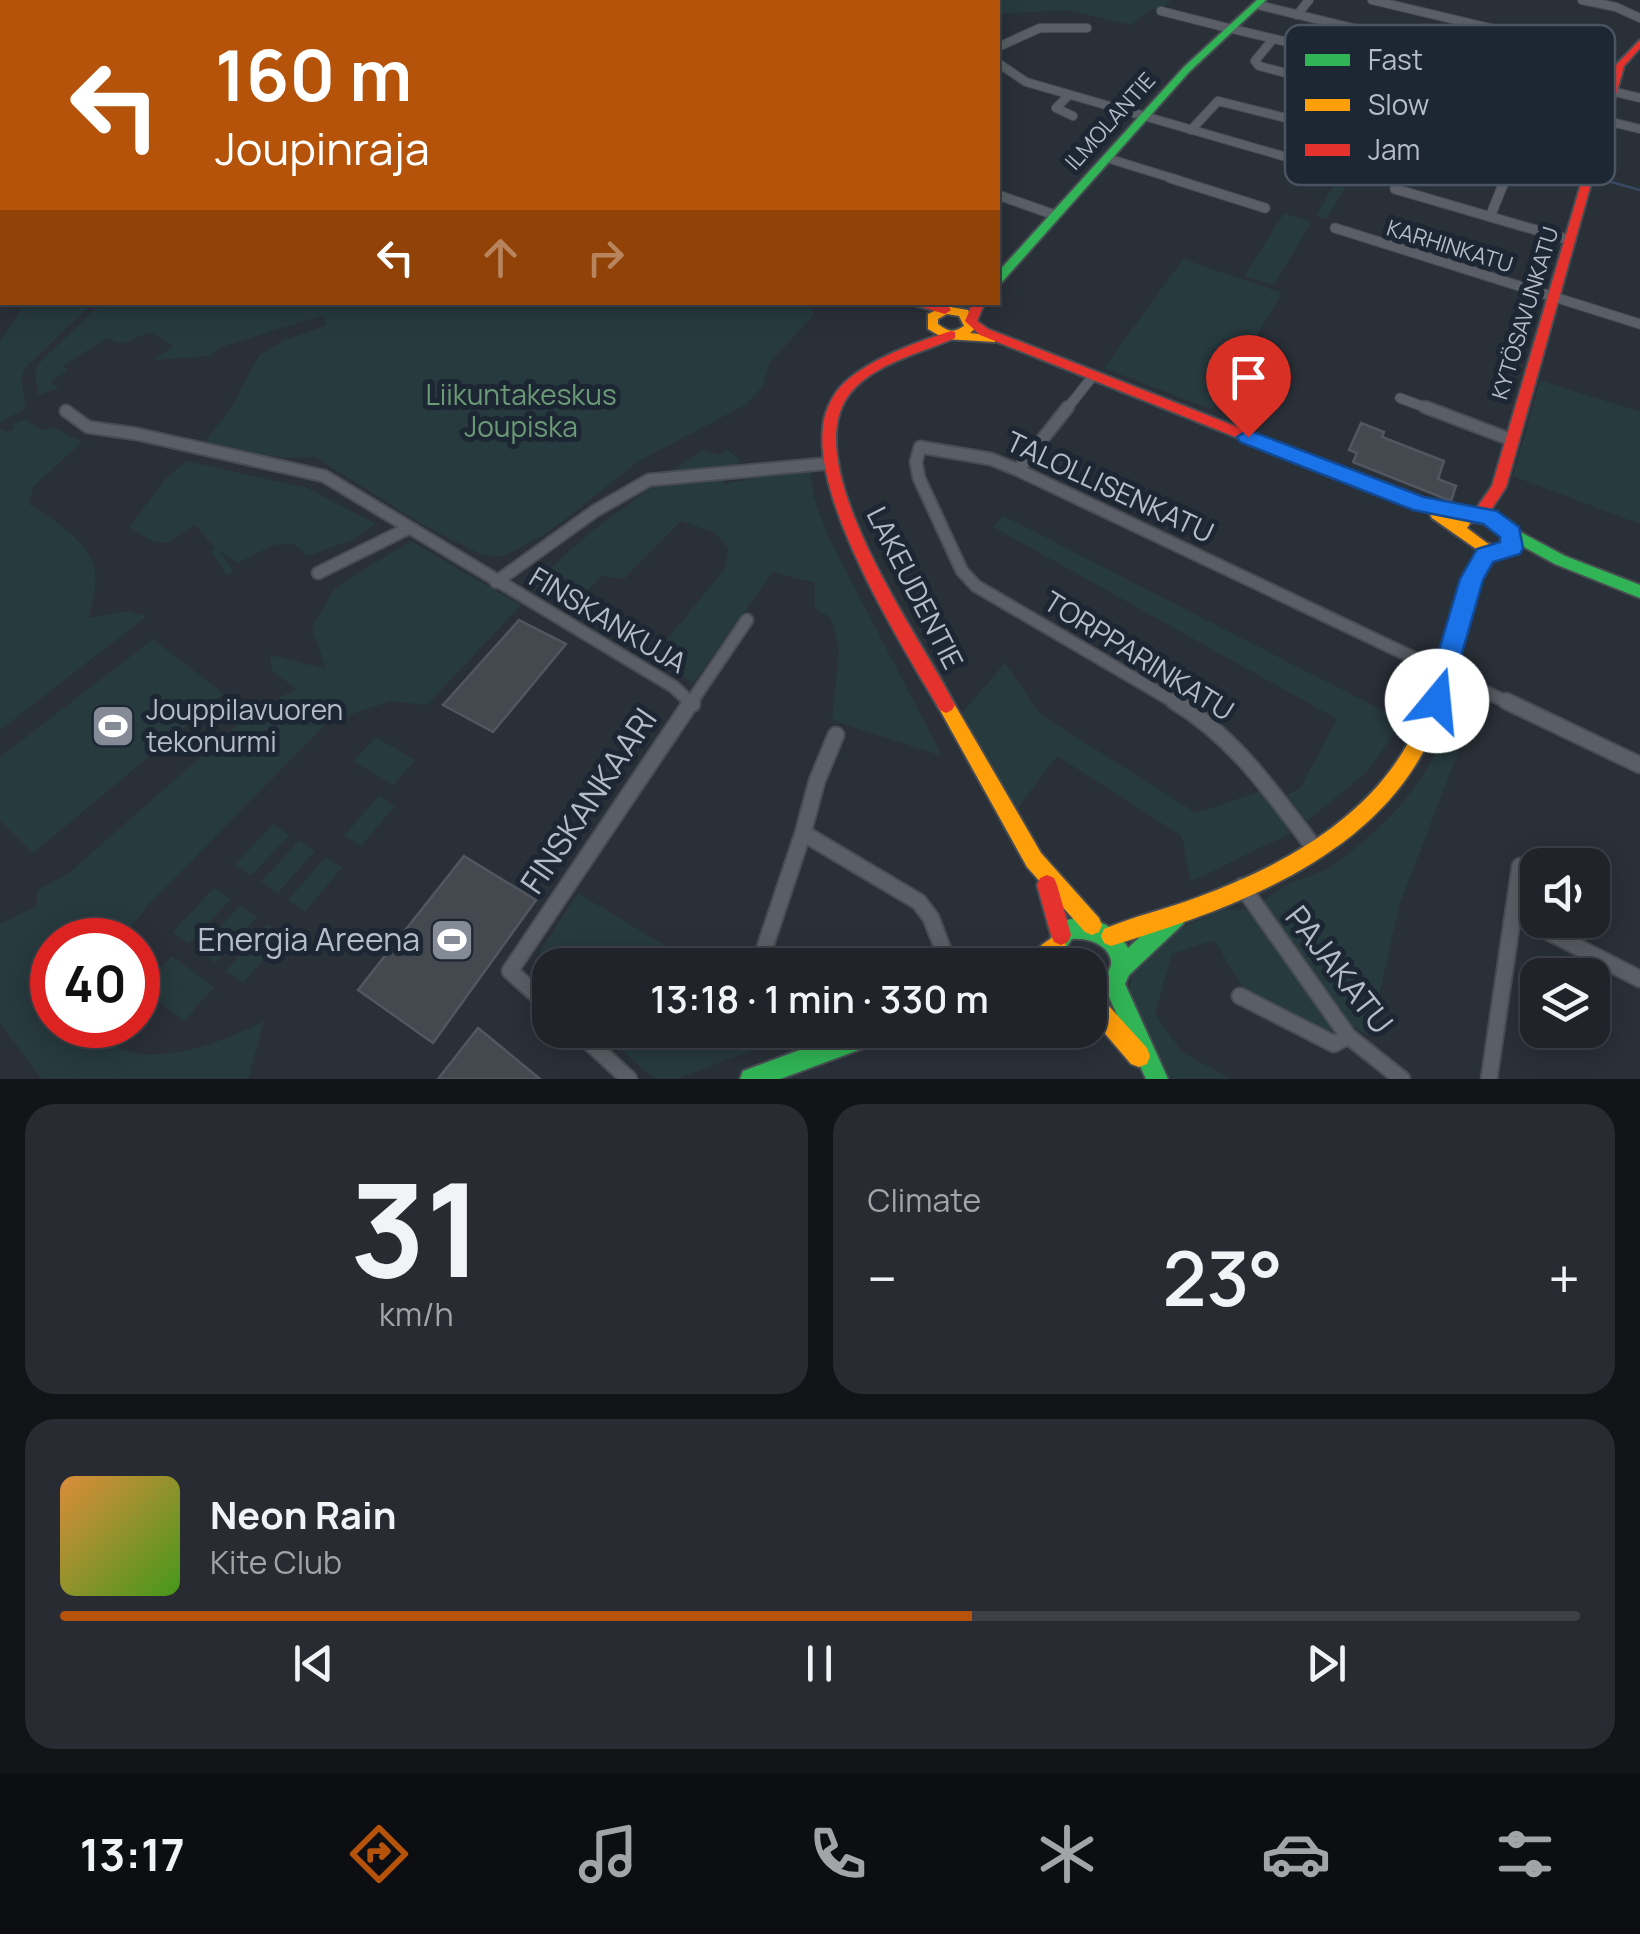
<!DOCTYPE html>
<meta charset="utf-8">
<style>
:root{--surface:#20242a;--page:#282c32;--text:#f1f3f6;--muted:#a2a4a8;--line:#3d4147;--accent:#b45309}
body{margin:0;font-family:Manrope,sans-serif;background:var(--page);color:var(--text);height:100vh;display:flex;flex-direction:column;font-size:38px;white-space:nowrap}
*{box-sizing:border-box;margin:0}
p{font-size:32px;color:var(--muted)}
.icon{flex:none;width:55px;height:55px;fill:none;stroke:currentColor;stroke-width:2;stroke-linecap:round;stroke-linejoin:round}
.map{position:relative;height:1079px;overflow:hidden}
.drawer{display:flex;flex-direction:column;gap:25px;padding:25px;background:#121417;flex:1}
.drawer>*{flex:none}
.hud{position:absolute;left:0px;top:0px;width:1000px;height:305px;box-shadow:0 5px 25px #0003,0 0 0 2px var(--line);background:#b45309;color:#fff;overflow:hidden}
.buttons{position:absolute;left:1520px;top:848px;display:grid;gap:20px}
.buttons a{display:grid;place-items:center;width:90px;height:90px;border-radius:20px;background:var(--surface);box-shadow:0 5px 25px #0003,0 0 0 2px var(--line);font-size:50px}
.speed{position:absolute;left:30px;top:918px;display:flex;gap:20px;font-size:50px;font-weight:700;text-align:center}
.speed>*{display:grid;place-content:center;width:130px;height:130px;border-radius:50%;background:var(--surface);box-shadow:0 5px 25px #0003,0 0 0 2px var(--line);line-height:1}
.speed .limit{border:15px solid #d22;background:#fff;color:#111}
.pin{position:absolute;display:grid;place-items:center;width:85px;height:85px;color:#fff;margin:-102px -42px;border-radius:50% 50% 50% 0;rotate:-45deg;box-shadow:0 0 10px #0007}
.pin .icon{rotate:45deg}
.me{position:absolute;width:110px;margin:-55px;rotate:17deg;stroke-linejoin:round;filter:drop-shadow(0 0 8px #0008)}
.turn{display:flex;align-items:center;gap:35px;height:210px;padding:0 50px;font-size:45px}
.turn .icon{width:130px;height:130px;stroke-width:2.5}
.turn b{display:block;font-size:70px;line-height:85px}
.lanes{display:flex;align-items:center;height:95px;padding:0 50px;background:#0003;justify-content:center;gap:50px;direction:ltr}
.lanes .off{opacity:.35}
.big{font-size:75px;font-weight:600;line-height:1.1}
.drawer .card{flex:1;display:flex;flex-direction:column;justify-content:center;gap:15px;min-width:0;padding:0 35px;border-radius:30px;background:var(--page)}
.drawer .dial{align-items:center;gap:0}
.dial b{font-size:130px;line-height:1}
.song{display:flex;align-items:center;gap:30px}
.cover{width:120px;height:120px;border-radius:15px;background:linear-gradient(135deg,hsl(30 70% 55%),hsl(100 70% 35%))}
.played{height:10px;border-radius:5px;background:linear-gradient(90deg,var(--accent) 60%,var(--line) 60%)}
.keys{display:flex;justify-content:space-around;direction:ltr}
.heat{display:flex;justify-content:space-between;align-items:center;font-size:55px;direction:ltr}
.drawer .tiles{flex:1;display:grid;gap:25px;grid-template-columns:1fr 1fr}
.card:last-child{grid-column:span 2}
.trip{position:absolute;left:532px;top:948px;width:575px;height:100px;border-radius:30px;background:var(--surface);box-shadow:0 5px 25px #0003,0 0 0 2px var(--line);font-weight:600;line-height:100px;text-align:center}
.menu{display:flex;height:160px;justify-content:space-around;align-items:center;background:#0d0e11;color:var(--muted)}
.menu .icon{width:70px;height:70px}
.menu .active{color:var(--accent)}
.menu b{font-size:45px;color:var(--text)}
.map>svg:first-child{display:block}
.green{fill:#273a3e}
.lines{fill:none;stroke-linecap:round;stroke-linejoin:round}
.stream{stroke:#384963;stroke-width:2.5}
.building{fill:#444950;stroke:#52575f;stroke-width:2.5}
.street-far3-casing{stroke:#484c53;stroke-width:10}
.street-far2-casing{stroke:#484c53;stroke-width:11}
.street-far1-casing{stroke:#484c53;stroke-width:15}
.street-casing{stroke:#484c53;stroke-width:19}
.fast-casing{stroke:#484c53;stroke-width:4}
.slow-casing{stroke:#484c53;stroke-width:4}
.jam-casing{stroke:#484c53;stroke-width:4}
.street-far3{stroke:#5a5e66;stroke-width:8}
.street-far2{stroke:#5a5e66;stroke-width:9}
.street-far1{stroke:#5a5e66;stroke-width:11}
.street{stroke:#5a5e66;stroke-width:15}
.fast{fill:#30b455;fill-rule:evenodd}
.slow{fill:#ff9f0a;fill-rule:evenodd}
.jam{fill:#e5322d;fill-rule:evenodd}
.route{fill:#1a73e8;stroke:#114b97;stroke-width:2.5}
.labels{text-anchor:middle;stroke-width:10;stroke-linejoin:round;paint-order:stroke}
.far-street-label{font-size:22px;fill:#b4bcc9;stroke:#1d2633}
.park-label{font-size:28px;fill:#6b9a76;stroke:#1d2633}
.street-label{font-size:28px;fill:#b4bcc9;stroke:#1d2633}
.poi-label{font-size:28px;fill:#b4bcc9;stroke:#1d2633;text-anchor:start}
.near-street-label{font-size:32px;fill:#b4bcc9;stroke:#1d2633}
.near-poi-label{font-size:32px;fill:#b4bcc9;stroke:#1d2633;text-anchor:end}
.key{fill:#1d2633;stroke:#4a5360;stroke-width:2.5}
.key-label{font-size:28px;fill:#b4bcc9}
</style>
<div class="map">
<svg width="1640" height="1079" viewBox="0 0 1640 1079">
<rect width="100%" height="100%" fill="#2a3038"/>
<path class="green" d="M 0,0 L 381,0 L 384,2 L 2,2 L 0,149 Z
M 974,0 L 1171,0 L 1162,9 L 1149,10 L 1131,25 L 1068,10 L 998,14 L 998,2 L 956,2 Z
M 1381,65 L 1410,72 L 1384,119 L 1390,122 L 1357,182 L 1349,180 L 1327,219 L 1316,216 L 1341,172 L 1331,169 L 1333,163 L 1311,157 L 1342,109 L 1353,111 Z
M 1284,213 L 1311,222 L 1274,285 L 1244,276 Z
M 1183,259 L 1282,293 L 1212,410 L 1104,368 Z
M 158,302 L 798,302 L 811,309 L 814,315 L 770,362 L 762,387 L 747,404 L 639,461 L 549,532 L 504,556 L 482,555 L 425,526 L 315,457 L 287,458 L 201,446 L 228,413 L 259,355 L 283,341 L 325,326 L 324,315 L 218,348 L 211,356 L 153,360 L 174,346 L 149,332 L 123,344 L 108,338 L 62,366 L 68,370 L 50,382 L 59,388 L 38,395 L 35,371 L 42,360 L 97,307 L 146,307 Z
M 26,303 L 93,303 L 26,367 L 21,378 L 26,408 L 0,423 L 0,341 Z
M 1540,380 L 1640,412 L 1640,524 L 1513,476 Z
M 25,419 L 42,430 L 54,428 L 82,442 L 33,487 L 29,504 C 52,519 89,540 95,571 C 98,584 91,604 89,618 L 126,611 L 147,616 L 0,730 L 0,429 L 7,432 L 14,429 L 12,425 Z
M 727,449 L 740,460 L 722,485 L 771,474 L 810,470 L 814,498 L 828,536 L 942,756 L 832,720 L 839,650 L 831,618 L 815,608 L 815,583 L 773,572 L 693,683 L 653,657 L 726,567 L 728,548 L 715,533 L 681,521 L 624,579 L 601,576 L 571,606 L 533,584 L 591,532 L 701,450 L 720,455 Z
M 187,461 L 307,488 L 376,524 L 352,540 L 308,556 L 294,544 L 273,545 L 238,563 L 219,551 L 234,571 L 227,575 L 211,551 L 215,548 L 195,525 L 166,543 L 150,540 L 129,527 L 168,476 Z
M 1004,516 L 1403,721 L 1368,771 L 1307,821 L 1287,795 L 1300,788 L 1337,719 L 993,527 Z
M 410,541 L 521,605 L 427,705 L 391,701 L 343,717 L 337,713 L 149,904 L 120,940 L 52,940 L 52,1025 L 95,1025 C 124,1079 215,1047 264,1021 L 248,1079 L 42,1079 L 0,1023 L 0,924 L 37,906 L 37,891 L 69,873 L 254,710 L 297,689 L 272,671 L 270,655 L 326,669 L 312,628 L 335,588 Z
M 153,639 L 224,694 L 33,853 L 0,820 L 0,757 Z
M 1005,663 L 1040,714 L 1196,813 L 1264,790 L 1295,831 L 1190,882 L 1182,836 L 1057,756 L 1017,809 L 962,713 Z
M 1461,687 L 1475,692 L 1458,753 L 1400,903 L 1370,1036 L 1350,1025 L 1333,1036 L 1246,992 L 1214,940 L 1172,954 L 1155,1014 L 1182,1052 L 1231,1079 L 1171,1079 C 1154,1049 1121,1010 1132,974 C 1139,948 1198,916 1224,910 C 1231,908 1239,911 1246,909 C 1259,906 1268,896 1279,889 C 1294,879 1316,877 1334,864 C 1403,815 1437,767 1461,687 Z
M 376,737 L 415,760 L 393,785 L 353,761 Z
M 379,796 L 395,806 L 361,846 L 344,836 Z
M 273,824 L 289,835 L 251,876 L 235,865 Z
M 299,840 L 315,851 L 278,893 L 261,882 Z
M 326,857 L 342,868 L 305,911 L 288,900 Z
M 214,888 L 231,899 L 189,944 L 173,932 Z
M 578,893 L 697,965 L 550,965 L 550,990 L 538,975 L 540,951 Z
M 240,905 L 257,917 L 216,963 L 199,951 Z
M 267,924 L 284,936 L 243,983 L 226,971 Z
M 172,956 L 214,987 L 184,1021 L 142,989 Z
M 597,1030 L 805,1030 L 677,1079 L 655,1079 Z"/>
<g class="lines">
<path class="stream" d="M 28,2 L 36,0
M 200,2 L 218,0
M 1457,141 L 1571,171
M 1604,180 L 1640,190"/>
</g>
<path class="building" d="M 1361,423 L 1384,432 L 1382,437 L 1444,461 L 1438,479 L 1456,486 L 1451,501 L 1353,462 L 1357,453 L 1349,450 Z
M 519,620 L 566,644 L 493,732 L 443,705 Z
M 464,856 L 536,900 L 433,1043 L 358,990 Z
M 478,1028 L 488,1036 L 540,1079 L 438,1079 Z"/>
<g class="lines">
<g class="street-far3-casing">
<path id="street-far3" d="M 1372,0 L 1532,38 L 1553,75
M 1582,0 L 1616,7 L 1640,18
M 530,2 L 542,0
M 684,2 L 692,0
M 1258,5 L 1640,98
M 1161,11 L 1232,29
M 1297,15 L 1309,0
M 1233,29 L 1358,59
M 1273,39 L 1255,61 L 1259,66 L 1343,88
M 998,47 L 1040,28 L 1087,28
M 998,63 L 1026,82 L 1321,167
M 1456,84 L 1640,129
M 1069,95 L 1056,108 L 1073,116
M 1419,107 L 1520,133 L 1536,104
M 1191,130 L 1218,101 L 1310,124
M 1400,149 L 1503,180
M 1107,158 L 1178,180"/>
</g>
<g class="street-far2-casing">
<path id="street-far2" d="M 1170,178 L 1265,208
M 1395,189 L 1570,240
M 998,195 L 1055,215
M 1490,217 L 1504,182 L 1501,178
M 1335,228 L 1640,324
M 1400,398 L 1432,410
M 1066,410 L 1093,376"/>
</g>
<g class="street-far1-casing">
<path id="street-far1" d="M 1425,407 L 1512,440
M 66,411 L 88,427 L 137,434 L 324,476 L 674,687 L 692,704
M 1018,470 L 1068,407
M 318,573 L 409,528
M 496,582 L 595,511 L 649,480 L 833,463
M 690,704 L 747,620
M 1178,704 L 976,586 L 962,571 L 919,478 L 916,462 L 920,447 L 991,459 L 1018,470 L 1511,704"/>
</g>
<g class="street-casing">
<path id="street" d="M 689,701 L 692,704
M 1174,701 C 1236,738 1273,794 1316,850
M 1506,701 L 1640,765
M 836,735 L 817,781 L 803,833 L 919,902 L 931,918 L 949,965
M 1242,886 L 1348,1036 L 1402,1079
M 1515,915 L 1640,979
M 762,956 L 803,833
M 1240,996 L 1334,1044 L 1348,1036
M 550,1007 L 510,971 L 692,701
M 576,1030 L 629,1079
M 1489,1079 L 1520,866"/>
</g>
<g class="fast-casing">
<path id="fast" d="M 676,0 L 686,0 L 688,2 L 679,2 Z
M 1257,0 L 1266,0 L 1190,71 L 1002,282 L 998,282 L 998,272 L 1184,67 Z
M 1511,527 L 1565,556 L 1640,585 L 1640,598 L 1555,564 L 1506,537 L 1504,533 L 1506,529 Z
M 1176,907 L 1183,910 L 1186,917 L 1183,924 L 1129,975 L 1125,984 L 1168,1079 L 1146,1079 L 1109,997 L 1090,1004 L 1090,984 C 1130,969 1107,936 1072,939 L 1066,948 L 1067,965 L 1047,965 L 1046,946 L 1060,922 C 1088,912 1114,923 1128,948 L 1169,910 Z
M 854,1030 L 894,1030 L 891,1038 L 780,1079 L 740,1079 L 743,1071 Z"/>
</g>
<g class="slow-casing">
<path id="slow" d="M 945,306 L 968,310 L 977,327 L 970,333 L 995,336 L 995,342 L 945,339 L 928,329 L 928,314 ZM 947,314 L 959,316 L 964,326 C 953,333 949,332 938,324 L 938,319 Z
M 1437,508 L 1457,519 C 1467,503 1496,511 1509,523 C 1515,529 1518,536 1522,544 L 1505,557 L 1495,558 C 1461,607 1458,667 1437,722 C 1386,855 1237,907 1111,946 L 1104,943 L 1101,936 L 1104,929 C 1134,916 1167,909 1198,897 C 1286,865 1379,813 1418,723 C 1443,667 1445,605 1482,553 L 1432,518 L 1430,514 L 1432,510 ZM 1471,522 C 1487,522 1498,527 1506,542 L 1498,547 L 1487,543 L 1467,528 Z
M 946,697 L 952,700 L 1041,853 L 1099,918 L 1102,925 L 1099,932 L 1092,935 L 1085,932 L 1027,867 L 940,710 L 937,705 L 940,700 Z
M 1056,936 L 1063,939 L 1066,946 L 1063,953 L 1051,965 L 1026,965 C 1031,953 1044,941 1056,936 Z
M 1090,990 L 1097,993 L 1147,1048 L 1150,1056 L 1147,1064 L 1139,1067 L 1131,1064 L 1090,1016 Z"/>
</g>
<g class="jam-casing">
<path id="jam" d="M 1640,40 L 1640,48 L 1624,66 L 1506,487 L 1485,519 L 1473,520 L 1416,509 L 980,335 L 965,321 L 973,302 L 985,302 L 977,321 L 988,329 L 1423,500 L 1476,509 L 1492,486 L 1616,65 Z
M 905,302 L 929,302 L 949,307 L 951,310 L 945,314 Z
M 951,331 L 955,332 L 955,338 C 921,353 871,364 848,396 C 797,468 922,639 955,705 L 952,710 L 946,713 L 940,710 C 901,645 814,504 823,428 C 823,419 828,406 832,399 C 849,365 917,342 951,331 Z
M 1047,875 L 1054,878 L 1057,885 L 1071,935 L 1068,942 L 1061,945 L 1054,942 L 1051,935 L 1037,885 L 1040,878 Z"/>
</g>
<use href="#street-far3" class="street-far3"/>
<use href="#street-far2" class="street-far2"/>
<use href="#street-far1" class="street-far1"/>
<use href="#street" class="street"/>
<use href="#fast" class="fast"/>
<use href="#slow" class="slow"/>
<use href="#jam" class="jam"/>
</g>
<path class="route" d="M 1248,430 L 1424,497 L 1497,511 L 1519,527 L 1523,548 L 1520,554 L 1493,562 L 1483,580 L 1446,709 L 1437,713 L 1428,709 L 1424,701 L 1460,579 L 1477,549 L 1500,542 L 1500,537 L 1483,524 L 1413,510 L 1240,442 L 1237,437 Z"/>
<defs>
<g id="stadium-square" transform="scale(2.25)"><rect x="-9" y="-9" width="18" height="18" rx="4" fill="#848b96" stroke="#1d2633"/><path d="M0-5a6.5 5 0 1 0 0 10a6.5 5 0 1 0 0-10ZM-3.5-1.8h7v3.6h-7Z" fill="#fff"/></g>
</defs>
<g fill-rule="evenodd">
<use href="#stadium-square" x="113" y="726"/>
<use href="#stadium-square" x="452" y="940"/>
</g>
<g class="labels">
<g class="far-street-label">
<text transform="translate(1110 121) rotate(-48)" y="8">ILMOLANTIE</text>
<text transform="translate(1450 246) rotate(17)" y="8">KARHINKATU</text>
<text transform="translate(1525 313) rotate(-73)" y="8">KYTÖSAVUNKATU</text>
</g>
<g class="park-label">
<text x="521" y="405">Liikuntakeskus<tspan x="521" dy="32">Joupiska</tspan></text>
</g>
<g class="street-label">
<text transform="translate(1110 487) rotate(25)" y="10">TALOLLISENKATU</text>
<text transform="translate(915 588) rotate(63)" y="10">LAKEUDENTIE</text>
<text transform="translate(608 620) rotate(31)" y="10">FINSKANKUJA</text>
<text transform="translate(1139 656) rotate(32)" y="10">TORPPARINKATU</text>
</g>
<g class="poi-label">
<text x="146" y="720">Jouppilavuoren<tspan x="146" dy="32">tekonurmi</tspan></text>
</g>
<g class="near-street-label">
<text transform="translate(589 801) rotate(-56)" y="11">FINSKANKAARI</text>
<text transform="translate(1339 970) rotate(52)" y="11">PAJAKATU</text>
</g>
<g class="near-poi-label">
<text x="420" y="951">Energia Areena</text>
</g>
</g>
<rect x="1285" y="25" width="330" height="160" rx="15" class="key"/>
<rect x="1305" y="54" width="45" height="12" fill="#30b455"/>
<rect x="1305" y="99" width="45" height="12" fill="#ff9f0a"/>
<rect x="1305" y="144" width="45" height="12" fill="#e5322d"/>
<g class="key-label">
<text x="1368" y="70">Fast</text>
<text x="1368" y="115">Slow</text>
<text x="1368" y="160">Jam</text>
</g>
</svg>
<div class="buttons">
<a><svg class="icon" aria-label="sound" viewBox="0 0 24 24"><path d="M4 9h4l5-4v14l-5-4H4zM17 9q2 3 0 6"/></svg></a>
<a><svg class="icon" aria-label="layers" viewBox="0 0 24 24"><path d="M12 4l9 5-9 5-9-5zM3 14l9 5 9-5"/></svg></a>
</div>
<div class="speed"><div class="limit">40</div></div>
<div class="pin" style="left:1248px;top:437px;background:#d93025"><svg class="icon" aria-label="arrive" viewBox="0 0 24 24"><path d="M6 21V4h12l-3 4 3 4H6"/></svg></div>
<svg class="me" style="left:1437px;top:701px" viewBox="-20 -20 40 40"><circle r="19" fill="#fff"/><path d="M0-13L10 11 0 6-10 11z" fill="#1a73e8"/></svg>
<div class="trip">13:18 · 1 min · 330 m</div>
<div class="hud">
<div class="turn"><svg class="icon" aria-label="left" viewBox="0 0 24 24"><path d="M17 20v-9H6M10 6l-5 5 5 5"/></svg><div><b>160 m</b>Joupinraja</div></div>
<div class="lanes"><svg class="icon" aria-label="left" viewBox="0 0 24 24"><path d="M17 20v-9H6M10 6l-5 5 5 5"/></svg><svg class="icon off" aria-label="ahead" viewBox="0 0 24 24"><path d="M12 20V5M6 11l6-6 6 6"/></svg><svg class="icon off" aria-label="right" viewBox="0 0 24 24"><path d="M7 20v-9h11M14 6l5 5-5 5"/></svg></div>
</div>
</div>
<section class="drawer">
<div class="tiles">
<div class="card dial"><b>31</b><p>km/h</p></div>
<div class="card"><p>Climate</p>
<div class="heat"><a>−</a><b class="big">23°</b><a>+</a></div>
</div>
<div class="card">
<div class="song"><i class="cover"></i><div><b>Neon Rain</b><p>Kite Club</p></div></div>
<div class="played"></div>
<div class="keys"><svg class="icon" aria-label="previous" viewBox="0 0 24 24"><path d="M18 5L8 12l10 7zM5 5v14"/></svg><svg class="icon" aria-label="pause" viewBox="0 0 24 24"><path d="M8 5v14M16 5v14"/></svg><svg class="icon" aria-label="next" viewBox="0 0 24 24"><path d="M6 5l10 7-10 7zM19 5v14"/></svg></div>
</div>
</div>
</section>
<nav class="menu">
<b>13:17</b>
<svg class="icon active" aria-label="directions" viewBox="0 0 24 24"><path d="M12 3l9 9-9 9-9-9zM9 14v-3h6M13 9l2 2-2 2"/></svg>
<svg class="icon" aria-label="music" viewBox="0 0 24 24"><path d="M9 18V5l10-2v13"/><circle cx="6" cy="18" r="3"/><circle cx="16" cy="16" r="3"/></svg>
<svg class="icon" aria-label="phone" viewBox="0 0 24 24"><path d="M5 4h4l2 5-3 2q2 4 5 5l2-3 5 2v4C11 20 4 13 5 4z"/></svg>
<svg class="icon" aria-label="climate" viewBox="0 0 24 24"><path d="M12 3v18M4 7l16 10M4 17L20 7"/></svg>
<svg class="icon" aria-label="car" viewBox="0 0 24 24"><path d="M5 17H2v-5l4-1 3-4h7l3 4 3 1v5h-3M9 17h6M6 11h13"/><circle cx="7" cy="17" r="2"/><circle cx="17" cy="17" r="2"/></svg>
<svg class="icon" aria-label="filters" viewBox="0 0 24 24"><path d="M4 7h16M4 17h16"/><circle cx="9" cy="7" r="2"/><circle cx="15" cy="17" r="2"/></svg>
</nav>
